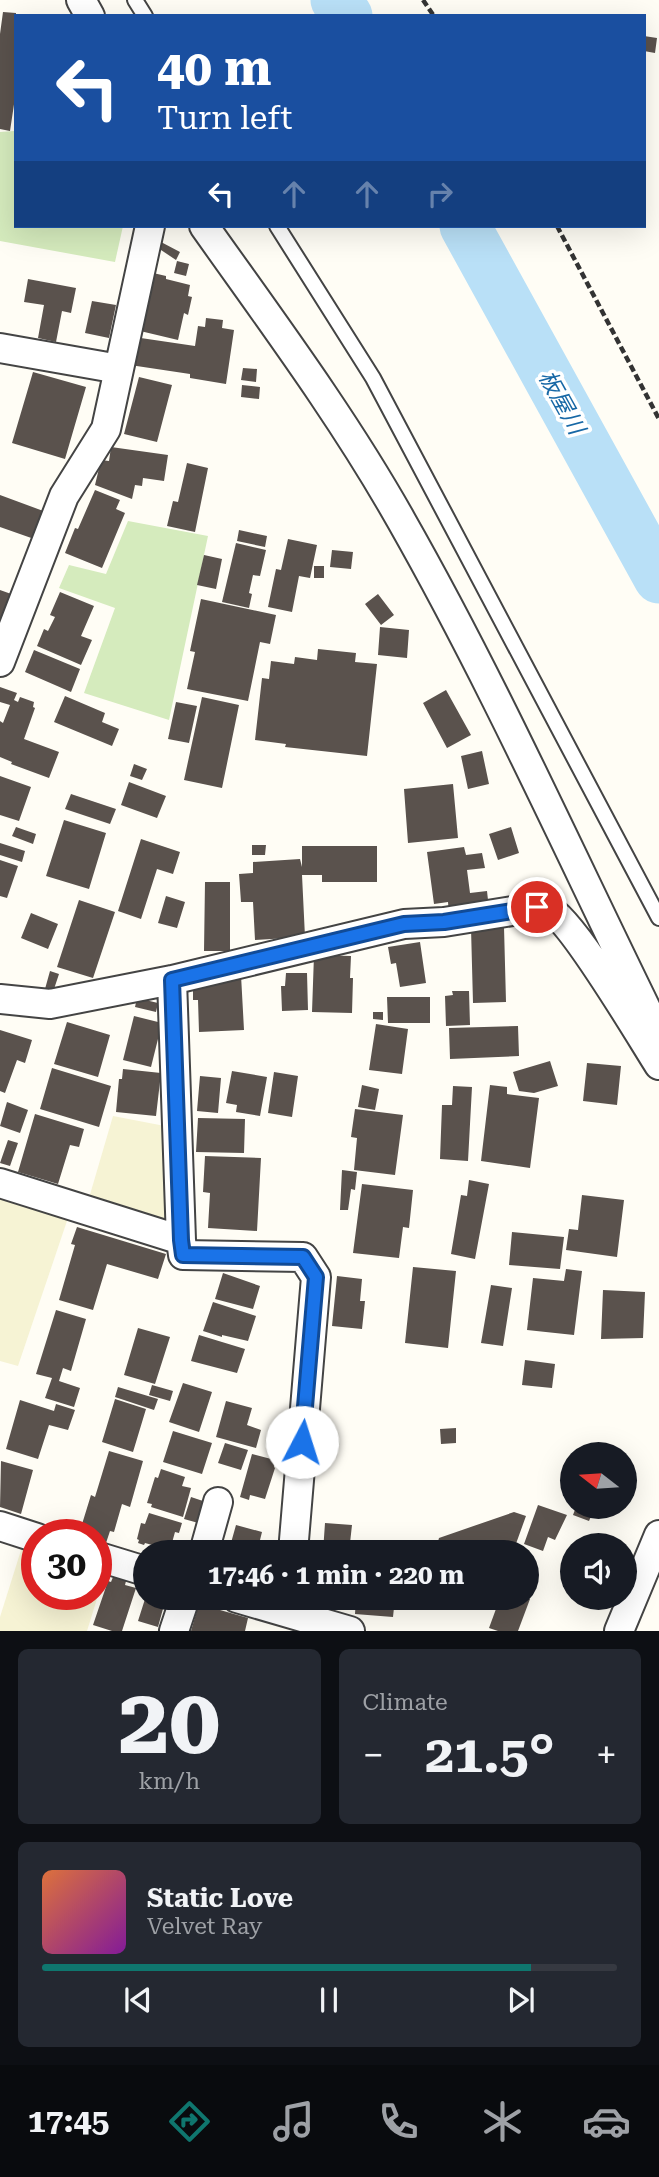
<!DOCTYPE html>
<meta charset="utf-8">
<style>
:root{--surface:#171b24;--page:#242831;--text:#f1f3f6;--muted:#9ea1a6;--line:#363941;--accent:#0f766e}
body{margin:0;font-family:"Roboto Serif","Noto Sans JP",serif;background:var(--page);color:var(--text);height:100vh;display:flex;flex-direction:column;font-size:26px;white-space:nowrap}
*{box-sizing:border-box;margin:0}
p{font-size:23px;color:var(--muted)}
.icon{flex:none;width:38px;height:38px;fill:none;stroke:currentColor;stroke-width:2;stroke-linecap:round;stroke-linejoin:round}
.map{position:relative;height:1631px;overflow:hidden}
.panel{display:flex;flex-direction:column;gap:18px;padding:18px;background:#0d0f14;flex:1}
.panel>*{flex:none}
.guide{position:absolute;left:14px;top:14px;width:632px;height:214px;border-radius:0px;box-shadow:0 7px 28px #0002;background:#1a4fa0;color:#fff;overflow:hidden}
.needle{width:46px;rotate:287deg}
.tools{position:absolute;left:560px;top:1442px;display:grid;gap:14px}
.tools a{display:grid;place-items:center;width:77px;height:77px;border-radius:50%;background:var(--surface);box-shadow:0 7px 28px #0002;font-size:35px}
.speed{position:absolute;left:21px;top:1519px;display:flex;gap:14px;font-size:35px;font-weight:700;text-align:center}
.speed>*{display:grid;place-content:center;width:91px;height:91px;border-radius:50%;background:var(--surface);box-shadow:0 7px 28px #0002;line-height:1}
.speed .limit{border:10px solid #d22;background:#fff;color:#111}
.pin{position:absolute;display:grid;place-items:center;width:60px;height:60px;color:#fff;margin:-30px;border:4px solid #fff;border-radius:50%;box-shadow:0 2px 7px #0007}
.me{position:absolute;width:77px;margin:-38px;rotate:5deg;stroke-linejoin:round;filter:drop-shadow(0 0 5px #0008)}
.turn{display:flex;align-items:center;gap:24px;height:147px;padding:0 28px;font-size:32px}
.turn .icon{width:91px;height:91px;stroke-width:2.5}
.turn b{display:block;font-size:49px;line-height:60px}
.lanes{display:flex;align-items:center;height:66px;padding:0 28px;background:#0003;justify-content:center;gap:35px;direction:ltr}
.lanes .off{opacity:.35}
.big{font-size:52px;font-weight:700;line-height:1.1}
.panel .tile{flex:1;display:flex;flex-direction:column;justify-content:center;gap:10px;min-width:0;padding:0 24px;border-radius:10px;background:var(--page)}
.panel .dial{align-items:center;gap:0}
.dial b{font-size:91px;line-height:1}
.song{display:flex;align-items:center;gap:21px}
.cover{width:84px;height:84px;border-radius:10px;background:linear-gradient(135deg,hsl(20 70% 55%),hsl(290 70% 35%))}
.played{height:7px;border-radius:4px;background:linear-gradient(90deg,var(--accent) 85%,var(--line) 85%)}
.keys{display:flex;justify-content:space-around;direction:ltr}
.heat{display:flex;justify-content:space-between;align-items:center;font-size:38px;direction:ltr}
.panel .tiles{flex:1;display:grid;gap:18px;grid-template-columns:1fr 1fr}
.tile:last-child{grid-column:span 2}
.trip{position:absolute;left:133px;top:1540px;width:406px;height:70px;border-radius:35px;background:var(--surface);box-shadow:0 7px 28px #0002;font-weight:700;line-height:70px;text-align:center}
.tabs{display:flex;height:112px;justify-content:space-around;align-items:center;background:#090b0e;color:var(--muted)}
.tabs .icon{width:49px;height:49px}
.tabs .current{color:var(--accent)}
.tabs b{font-size:32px;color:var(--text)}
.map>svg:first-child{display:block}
.farmland{fill:#f6f3d4}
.green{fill:#d5ebbd}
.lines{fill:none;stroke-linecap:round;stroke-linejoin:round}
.river{stroke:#b9e0f7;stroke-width:51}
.building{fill:#5a524d}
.lane-casing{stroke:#444;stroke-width:18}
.street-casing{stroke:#444;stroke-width:32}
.path{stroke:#333;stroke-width:4.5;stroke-dasharray:7 3.5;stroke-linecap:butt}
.lane{stroke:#fff;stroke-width:14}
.street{stroke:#fff;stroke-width:28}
.route-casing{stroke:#114b97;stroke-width:18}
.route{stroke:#1a73e8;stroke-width:12}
.labels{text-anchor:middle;stroke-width:7;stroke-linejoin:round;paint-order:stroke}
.water-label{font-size:23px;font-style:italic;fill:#1768a6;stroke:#fff}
</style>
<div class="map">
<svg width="659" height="1631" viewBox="0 0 659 1631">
<rect width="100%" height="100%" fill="#fffdf5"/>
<path class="farmland" d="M 113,1116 L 170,1127 L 177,1214 L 164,1224 L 89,1198 Z
M 0,1199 L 68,1218 L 18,1366 L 0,1361 Z
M 22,1547 L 37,1552 L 37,1594 L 96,1594 L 96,1570 L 105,1573 L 87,1631 L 0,1631 L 0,1617 Z"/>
<path class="green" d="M 16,126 L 16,226 L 123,226 L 115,262 L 0,241 L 0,132 L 14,131 Z
M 128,521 L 208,536 L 169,720 L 84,693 L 115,608 L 59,588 L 69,565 L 106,574 Z"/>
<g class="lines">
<path class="river" d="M 336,0 L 347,16
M 465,226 L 659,578"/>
</g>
<path class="building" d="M 3,12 L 16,13 L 16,91 L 10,131 L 0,129 L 0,34 Z
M 644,36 L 657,38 L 655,53 L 644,51 Z
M 161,242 L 180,252 L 176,260 L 158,248 Z
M 177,261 L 189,264 L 186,276 L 174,273 Z
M 149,272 L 166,276 L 166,279 L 190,285 L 188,296 L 192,297 L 188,315 L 184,313 L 178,340 L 136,330 Z
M 28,279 L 76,288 L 71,313 L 62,311 L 56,342 L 38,338 L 44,305 L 24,302 Z
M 92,301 L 116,305 L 109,338 L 85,333 Z
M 206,318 L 223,320 L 222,328 L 234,330 L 226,384 L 190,378 L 190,374 L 130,365 L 134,337 L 195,346 L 198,326 L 205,327 Z
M 243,368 L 257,369 L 256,382 L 241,380 Z
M 33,372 L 86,387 L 65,459 L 12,443 Z
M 139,377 L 172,385 L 157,442 L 124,434 Z
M 242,385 L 260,387 L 259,399 L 241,397 Z
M 111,447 L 168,455 L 164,481 L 143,478 L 142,486 L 135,485 L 132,499 L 95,485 L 101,460 L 109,461 Z
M 187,463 L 208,468 L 195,532 L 167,526 L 173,501 L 178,502 Z
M 95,490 L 120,500 L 116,509 L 125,513 L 102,568 L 65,553 L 75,528 L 78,529 Z
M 0,495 L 46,512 L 37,540 L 0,527 Z
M 239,530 L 267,536 L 265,547 L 237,541 Z
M 288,539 L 317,545 L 310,578 L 299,576 L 292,612 L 268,607 L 276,569 L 281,570 Z
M 236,543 L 266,550 L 260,576 L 253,575 L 249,593 L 252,594 L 249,608 L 222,602 Z
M 332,550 L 353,552 L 351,569 L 330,567 Z
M 204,555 L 222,559 L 216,589 L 197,585 Z
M 314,566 L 324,566 L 324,578 L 314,578 Z
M 0,590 L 14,595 L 3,624 L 0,623 Z
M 60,592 L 94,606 L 81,636 L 92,640 L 81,665 L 37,646 L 44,629 L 48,631 L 55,617 L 50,615 Z
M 378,594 L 394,615 L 381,625 L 365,604 Z
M 201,599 L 276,615 L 270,644 L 260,642 L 248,701 L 187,689 L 195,652 L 190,651 Z
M 380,627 L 409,630 L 407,658 L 378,655 Z
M 318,649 L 356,653 L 355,662 L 377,664 L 367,756 L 285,747 L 286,744 L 255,740 L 262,678 L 269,679 L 271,661 L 294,664 L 295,657 L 317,660 Z
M 34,650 L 80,669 L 71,692 L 25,672 Z
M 0,687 L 17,693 L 14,700 L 18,702 L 20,697 L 34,702 L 33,707 L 35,708 L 24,739 L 59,752 L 49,778 L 11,764 L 12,762 L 0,757 L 0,721 L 3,723 L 10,705 L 0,702 Z
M 446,690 L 471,735 L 447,748 L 423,703 Z
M 65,696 L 105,713 L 102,722 L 119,729 L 112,746 L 54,722 Z
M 202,697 L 239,705 L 222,788 L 184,780 Z
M 176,702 L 197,706 L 189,743 L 168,739 Z
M 482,751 L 489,784 L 468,789 L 461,756 Z
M 134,764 L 147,769 L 142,780 L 130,776 Z
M 0,776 L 31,787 L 19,821 L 0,815 Z
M 129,782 L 166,796 L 157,818 L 121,805 Z
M 453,784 L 458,838 L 408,843 L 404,789 Z
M 71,794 L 116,809 L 110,824 L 65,809 Z
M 64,820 L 106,833 L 89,889 L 46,876 Z
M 16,827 L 36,834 L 33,844 L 12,836 Z
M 511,827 L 519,853 L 498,860 L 489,834 Z
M 141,839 L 180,852 L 173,874 L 157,869 L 141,919 L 118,911 Z
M 0,843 L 25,851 L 22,862 L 0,855 Z
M 252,845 L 266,845 L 265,855 L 252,855 Z
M 302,846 L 377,846 L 377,882 L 322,882 L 322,875 L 302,875 L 305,937 L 255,940 L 253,902 L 241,902 L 239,874 L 253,873 L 253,862 L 300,859 L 302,867 Z
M 464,847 L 466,855 L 482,853 L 485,868 L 467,870 L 470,893 L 487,891 L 489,909 L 449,915 L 448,902 L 434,904 L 427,852 Z
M 0,860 L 18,866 L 7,898 L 0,896 Z
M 205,882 L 230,882 L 230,951 L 204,951 Z
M 166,896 L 185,902 L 177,928 L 158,923 Z
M 79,900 L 115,912 L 93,978 L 57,967 Z
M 31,913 L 58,924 L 48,949 L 21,938 Z
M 504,927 L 506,1002 L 473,1003 L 471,928 Z
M 420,942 L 426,983 L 400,987 L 396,963 L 391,964 L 388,947 Z
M 314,955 L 351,956 L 350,978 L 353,978 L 352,1013 L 312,1012 Z
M 50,971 L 59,974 L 53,992 L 45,989 Z
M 286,973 L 307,973 L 308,1010 L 282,1011 L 281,986 L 285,986 Z
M 241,975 L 244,1030 L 199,1032 L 198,1000 L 193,1000 L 193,986 Z
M 452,991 L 469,991 L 470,1025 L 446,1026 L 445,996 L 453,995 Z
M 387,997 L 430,997 L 430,1023 L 388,1023 Z
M 137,998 L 158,1003 L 156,1012 L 135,1007 Z
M 373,1012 L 383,1012 L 383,1020 L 373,1019 Z
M 134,1016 L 162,1023 L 151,1067 L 123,1060 Z
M 67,1022 L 110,1035 L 98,1077 L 54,1064 Z
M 376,1024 L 408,1029 L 402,1074 L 369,1070 Z
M 518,1026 L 519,1056 L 450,1059 L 449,1028 Z
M 0,1030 L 32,1040 L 25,1063 L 17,1060 L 5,1093 L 0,1091 Z
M 550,1061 L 558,1086 L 534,1093 L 519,1091 L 513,1072 Z
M 587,1063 L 621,1066 L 617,1105 L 583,1101 Z
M 52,1068 L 111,1086 L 99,1127 L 40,1109 Z
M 123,1069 L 161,1073 L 156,1116 L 116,1112 L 119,1079 L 122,1079 Z
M 232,1071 L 267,1077 L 260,1116 L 236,1112 L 237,1105 L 226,1103 Z
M 274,1072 L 298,1076 L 292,1117 L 268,1113 Z
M 200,1076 L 221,1078 L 218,1113 L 197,1111 Z
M 362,1085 L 379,1089 L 375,1110 L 358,1107 Z
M 490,1085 L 507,1087 L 507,1094 L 539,1098 L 530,1168 L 481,1161 Z
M 453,1086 L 472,1087 L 468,1161 L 440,1159 L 442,1105 L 452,1105 Z
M 7,1102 L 28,1110 L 20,1133 L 0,1126 Z
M 355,1109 L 403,1115 L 395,1175 L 354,1170 L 357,1138 L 351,1137 Z
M 35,1114 L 84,1129 L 79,1147 L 70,1145 L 58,1184 L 18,1172 Z
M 198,1118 L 245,1119 L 244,1153 L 196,1152 Z
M 8,1140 L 18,1143 L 10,1166 L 0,1163 Z
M 205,1156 L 261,1158 L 257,1231 L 208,1228 L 210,1193 L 203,1192 Z
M 342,1170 L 357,1172 L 355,1190 L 351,1189 L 348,1210 L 340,1210 Z
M 469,1180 L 489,1184 L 475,1259 L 451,1254 L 461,1195 L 467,1196 Z
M 362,1184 L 413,1190 L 409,1228 L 403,1227 L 399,1258 L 353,1253 Z
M 582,1195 L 624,1200 L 617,1257 L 566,1250 L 569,1229 L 578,1230 Z
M 77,1227 L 166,1254 L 158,1279 L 107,1264 L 93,1310 L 59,1300 L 75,1245 L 71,1244 Z
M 512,1232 L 564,1237 L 560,1269 L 509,1265 Z
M 413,1267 L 456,1271 L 448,1348 L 405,1343 Z
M 566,1269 L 582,1271 L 574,1335 L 527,1330 L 533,1278 L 564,1281 Z
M 223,1273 L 260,1286 L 253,1309 L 215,1299 Z
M 337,1276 L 362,1279 L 360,1301 L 365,1301 L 362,1329 L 332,1326 Z
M 491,1285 L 512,1288 L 503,1346 L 481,1343 Z
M 603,1290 L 645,1292 L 643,1338 L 601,1339 Z
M 213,1302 L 256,1316 L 248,1341 L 222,1335 L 222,1337 L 203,1331 Z
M 56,1310 L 86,1319 L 71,1371 L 63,1368 L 59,1381 L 80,1388 L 74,1407 L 45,1398 L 52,1378 L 36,1374 Z
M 138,1328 L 170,1337 L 155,1384 L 124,1375 Z
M 199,1335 L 245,1349 L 237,1373 L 191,1361 Z
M 525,1360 L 555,1364 L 552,1388 L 522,1385 Z
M 183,1383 L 212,1392 L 199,1432 L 169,1422 Z
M 152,1385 L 173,1391 L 170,1401 L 149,1395 Z
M 118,1387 L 158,1399 L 154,1410 L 115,1397 Z
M 115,1399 L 146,1409 L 133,1452 L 102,1442 Z
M 20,1400 L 54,1411 L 56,1404 L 75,1410 L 68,1430 L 49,1425 L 38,1459 L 6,1449 Z
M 226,1401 L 252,1408 L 247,1425 L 261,1430 L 256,1448 L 216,1437 Z
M 456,1428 L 456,1443 L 441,1444 L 440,1429 Z
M 173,1431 L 212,1443 L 202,1474 L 163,1462 Z
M 225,1443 L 248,1450 L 241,1470 L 218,1463 Z
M 109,1451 L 143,1461 L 130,1507 L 122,1504 L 114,1532 L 110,1531 L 106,1543 L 96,1540 L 96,1535 L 79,1534 L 91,1495 L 95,1497 Z
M 252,1454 L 275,1460 L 274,1467 L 275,1468 L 265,1499 L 250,1495 L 249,1500 L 240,1497 Z
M 1,1461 L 33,1470 L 21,1514 L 0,1507 Z
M 161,1469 L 185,1477 L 182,1486 L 191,1488 L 183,1517 L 151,1507 L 152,1504 L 147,1503 L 155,1477 L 158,1478 Z
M 191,1497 L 209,1503 L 202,1524 L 184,1519 Z
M 538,1505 L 567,1515 L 555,1540 L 548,1537 L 543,1551 L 524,1544 Z
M 576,1507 L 595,1507 L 589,1521 L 573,1515 Z
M 514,1512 L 526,1516 L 513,1552 L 489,1552 L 490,1549 L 477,1546 L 475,1552 L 435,1552 L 439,1538 Z
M 149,1513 L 182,1523 L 179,1533 L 175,1532 L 170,1550 L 145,1543 L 144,1545 L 138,1543 L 139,1540 L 137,1539 L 141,1523 L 145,1524 Z
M 325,1523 L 352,1525 L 349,1552 L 323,1552 Z
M 236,1525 L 262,1532 L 257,1552 L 233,1552 L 229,1550 Z
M 113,1577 L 126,1581 L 125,1585 L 136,1588 L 122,1631 L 112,1631 L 93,1625 L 108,1581 L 111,1582 Z
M 356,1598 L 395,1598 L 393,1617 L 355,1614 Z
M 500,1598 L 530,1599 L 518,1631 L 498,1631 L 489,1628 Z
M 145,1599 L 164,1605 L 158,1627 L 138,1621 Z
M 206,1606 L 248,1618 L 245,1631 L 191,1631 L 198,1607 L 205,1609 Z"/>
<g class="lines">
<g class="lane-casing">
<path id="lane" d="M 135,0 L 145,16
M 277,226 L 373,378 L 659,918"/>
</g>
<g class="street-casing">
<path id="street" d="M 81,0 L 90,16
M 204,226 C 272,322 343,417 401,520 C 496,687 574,863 659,1035
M 0,348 L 119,369
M 0,662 L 64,496 L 106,429 L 150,226
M 172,980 L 181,1240 L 183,1255 L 303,1257 L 316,1277 L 293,1552
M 0,999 L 50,1004 L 172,980 L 404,924 L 444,922 L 537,907 C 541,908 544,907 548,909 C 572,919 641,1037 659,1065
M 0,1183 L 181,1240
M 0,1526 L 37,1538
M 204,1552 L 218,1502
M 96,1556 L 145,1571
M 237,1598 L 350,1631
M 174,1631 L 185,1598
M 619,1631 L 659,1535"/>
</g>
<path class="path" d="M 423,0 L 434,16
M 557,226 L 659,419"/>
<use href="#lane" class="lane"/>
<use href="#street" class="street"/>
</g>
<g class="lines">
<g class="route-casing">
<path id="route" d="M 302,1442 L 316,1277 L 303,1257 L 183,1255 L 181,1240 L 172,980 L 404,924 L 444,922 L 537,907"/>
</g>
<use href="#route" class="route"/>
</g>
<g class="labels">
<g class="water-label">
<text transform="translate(562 402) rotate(61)" y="8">板屋川</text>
</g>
</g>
</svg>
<div class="tools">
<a><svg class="needle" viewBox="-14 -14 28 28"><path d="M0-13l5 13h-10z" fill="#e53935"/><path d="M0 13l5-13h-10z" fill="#9ea1a6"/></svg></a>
<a><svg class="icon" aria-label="sound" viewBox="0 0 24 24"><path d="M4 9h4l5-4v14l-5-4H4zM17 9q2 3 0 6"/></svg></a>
</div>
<div class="speed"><div class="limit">30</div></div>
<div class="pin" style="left:537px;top:907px;background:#d93025"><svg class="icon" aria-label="arrive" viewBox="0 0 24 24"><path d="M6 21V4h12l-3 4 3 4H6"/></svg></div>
<svg class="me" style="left:302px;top:1442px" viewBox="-20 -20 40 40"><circle r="19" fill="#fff"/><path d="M0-13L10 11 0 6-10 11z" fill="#1a73e8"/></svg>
<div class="trip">17:46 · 1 min · 220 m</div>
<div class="guide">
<div class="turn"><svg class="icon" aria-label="left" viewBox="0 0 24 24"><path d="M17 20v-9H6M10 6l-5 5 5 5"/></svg><div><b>40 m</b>Turn left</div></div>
<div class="lanes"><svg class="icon" aria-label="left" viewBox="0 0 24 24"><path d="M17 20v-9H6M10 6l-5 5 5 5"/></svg><svg class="icon off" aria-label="ahead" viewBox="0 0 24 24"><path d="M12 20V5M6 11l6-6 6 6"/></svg><svg class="icon off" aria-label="ahead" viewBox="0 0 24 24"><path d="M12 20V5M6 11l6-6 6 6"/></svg><svg class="icon off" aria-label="right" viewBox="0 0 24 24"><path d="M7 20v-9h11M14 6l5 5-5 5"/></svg></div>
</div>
</div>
<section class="panel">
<div class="tiles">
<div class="tile dial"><b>20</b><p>km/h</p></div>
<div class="tile"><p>Climate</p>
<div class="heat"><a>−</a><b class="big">21.5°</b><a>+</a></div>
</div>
<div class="tile">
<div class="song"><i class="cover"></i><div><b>Static Love</b><p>Velvet Ray</p></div></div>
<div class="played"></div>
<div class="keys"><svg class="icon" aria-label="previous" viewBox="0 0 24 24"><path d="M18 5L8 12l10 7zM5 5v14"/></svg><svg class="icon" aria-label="pause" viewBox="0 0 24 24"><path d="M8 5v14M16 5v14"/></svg><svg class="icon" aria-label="next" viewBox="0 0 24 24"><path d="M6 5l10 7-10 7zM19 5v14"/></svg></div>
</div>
</div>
</section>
<nav class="tabs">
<b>17:45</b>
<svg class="icon current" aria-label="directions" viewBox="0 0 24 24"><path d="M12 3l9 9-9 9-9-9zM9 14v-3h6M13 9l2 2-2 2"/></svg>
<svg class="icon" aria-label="music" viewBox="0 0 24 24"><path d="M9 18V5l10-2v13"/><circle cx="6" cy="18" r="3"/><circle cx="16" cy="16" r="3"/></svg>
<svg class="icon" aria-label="phone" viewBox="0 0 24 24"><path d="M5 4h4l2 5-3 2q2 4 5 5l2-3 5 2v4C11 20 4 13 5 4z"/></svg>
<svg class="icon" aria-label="climate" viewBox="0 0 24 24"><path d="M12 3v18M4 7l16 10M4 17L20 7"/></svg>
<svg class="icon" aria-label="car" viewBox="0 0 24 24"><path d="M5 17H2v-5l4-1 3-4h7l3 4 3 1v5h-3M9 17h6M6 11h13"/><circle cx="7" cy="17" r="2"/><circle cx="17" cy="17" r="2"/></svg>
</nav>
